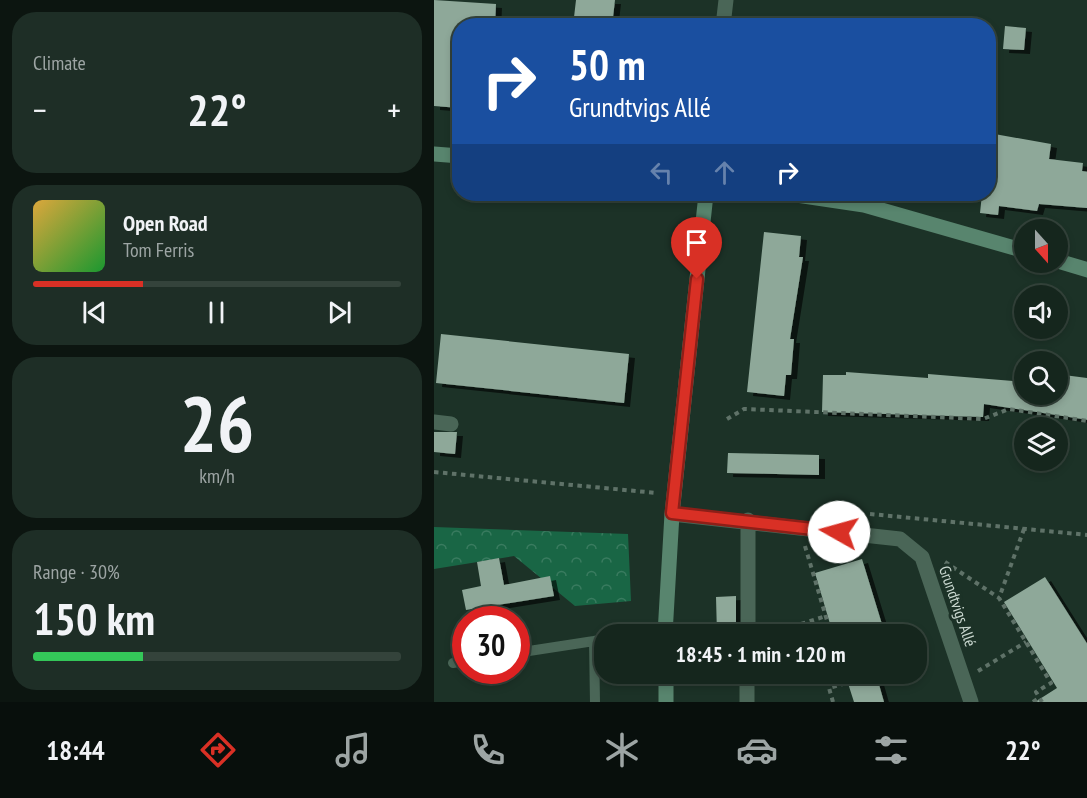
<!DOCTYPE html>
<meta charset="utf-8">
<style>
:root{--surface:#15261d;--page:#1e2e26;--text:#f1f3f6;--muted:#9da5a4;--line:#34433b;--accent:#d93025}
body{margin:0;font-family:"PT Sans Narrow",sans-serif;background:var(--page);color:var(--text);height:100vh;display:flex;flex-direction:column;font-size:22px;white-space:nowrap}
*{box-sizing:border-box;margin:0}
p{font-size:20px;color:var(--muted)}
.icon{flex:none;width:33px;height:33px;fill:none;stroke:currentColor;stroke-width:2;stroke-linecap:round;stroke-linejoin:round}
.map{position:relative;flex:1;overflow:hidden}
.panel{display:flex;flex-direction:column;gap:12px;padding:12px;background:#0c1510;width:434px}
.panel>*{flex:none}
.hud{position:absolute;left:18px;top:18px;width:544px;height:183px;border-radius:24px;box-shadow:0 3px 9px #0003,0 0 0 2px var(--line);background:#1a4fa0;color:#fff;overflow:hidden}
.needle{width:39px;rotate:159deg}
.buttons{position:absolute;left:580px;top:219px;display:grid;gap:12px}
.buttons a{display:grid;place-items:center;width:54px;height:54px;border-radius:50%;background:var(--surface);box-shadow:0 3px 9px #0003,0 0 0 2px var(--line);font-size:30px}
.speed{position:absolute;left:18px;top:606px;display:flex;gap:12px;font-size:30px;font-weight:700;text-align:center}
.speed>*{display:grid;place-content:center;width:78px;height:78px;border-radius:50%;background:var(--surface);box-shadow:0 3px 9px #0003,0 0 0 2px var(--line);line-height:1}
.speed .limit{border:9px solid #d22;background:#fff;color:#111}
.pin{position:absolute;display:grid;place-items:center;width:51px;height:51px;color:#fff;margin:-62px -26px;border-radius:50% 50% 50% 0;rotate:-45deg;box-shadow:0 0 6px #0007}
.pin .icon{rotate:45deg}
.me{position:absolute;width:66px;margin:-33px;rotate:277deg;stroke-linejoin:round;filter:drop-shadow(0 0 4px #0008)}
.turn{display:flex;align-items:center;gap:21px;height:126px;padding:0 18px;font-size:27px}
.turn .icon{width:78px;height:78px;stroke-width:2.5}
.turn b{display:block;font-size:42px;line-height:51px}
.lanes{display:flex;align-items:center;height:57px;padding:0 18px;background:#0003;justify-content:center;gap:30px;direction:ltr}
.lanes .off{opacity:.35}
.big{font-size:45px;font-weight:600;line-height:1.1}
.panel .tile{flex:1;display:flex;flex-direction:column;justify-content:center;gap:9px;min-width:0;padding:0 21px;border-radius:24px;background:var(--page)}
.panel .dial{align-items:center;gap:0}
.dial b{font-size:78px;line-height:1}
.song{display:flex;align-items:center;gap:18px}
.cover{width:72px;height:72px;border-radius:9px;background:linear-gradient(135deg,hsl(40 70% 55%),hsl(130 70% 35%))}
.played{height:6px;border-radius:3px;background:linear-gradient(90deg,var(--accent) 30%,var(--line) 30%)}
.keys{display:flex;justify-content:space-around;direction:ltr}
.heat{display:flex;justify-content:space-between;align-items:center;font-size:33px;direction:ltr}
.charge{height:9px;border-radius:4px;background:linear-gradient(90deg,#34c759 30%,var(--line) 0)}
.trip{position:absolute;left:160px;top:624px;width:333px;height:60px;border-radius:24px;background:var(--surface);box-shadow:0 3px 9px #0003,0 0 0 2px var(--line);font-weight:600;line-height:60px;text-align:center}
.dock{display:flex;height:96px;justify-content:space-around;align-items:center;background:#080f0c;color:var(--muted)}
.dock .icon{width:42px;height:42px}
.dock .current{color:var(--accent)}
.dock b{font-size:27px;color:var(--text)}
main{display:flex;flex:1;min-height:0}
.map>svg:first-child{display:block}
.forest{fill:url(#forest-crowns)}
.building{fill:#8ea899;filter:url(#shadow)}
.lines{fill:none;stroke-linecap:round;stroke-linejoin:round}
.path{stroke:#5f7268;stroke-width:4;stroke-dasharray:4.5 4.5;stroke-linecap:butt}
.lane{stroke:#4a6657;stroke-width:10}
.street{stroke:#4a6657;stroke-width:15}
.secondary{stroke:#58856e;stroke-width:15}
.route-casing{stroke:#8d1f18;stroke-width:15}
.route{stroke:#d93025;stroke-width:10}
.labels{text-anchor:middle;stroke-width:6;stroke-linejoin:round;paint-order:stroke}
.street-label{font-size:16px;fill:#c9d7cf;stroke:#1c3227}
</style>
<main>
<section class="panel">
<div class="tile"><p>Climate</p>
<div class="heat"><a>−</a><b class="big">22°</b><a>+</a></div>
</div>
<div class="tile">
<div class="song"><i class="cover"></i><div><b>Open Road</b><p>Tom Ferris</p></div></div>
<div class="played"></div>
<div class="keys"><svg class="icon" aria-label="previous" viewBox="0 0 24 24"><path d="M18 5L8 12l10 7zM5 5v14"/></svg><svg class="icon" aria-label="pause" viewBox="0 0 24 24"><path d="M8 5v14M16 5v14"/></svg><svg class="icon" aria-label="next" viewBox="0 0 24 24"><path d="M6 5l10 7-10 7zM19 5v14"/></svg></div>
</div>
<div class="tile dial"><b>26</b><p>km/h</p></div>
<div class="tile"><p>Range · 30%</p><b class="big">150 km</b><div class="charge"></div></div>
</section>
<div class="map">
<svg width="654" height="702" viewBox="0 0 654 702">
<defs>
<pattern id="forest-crowns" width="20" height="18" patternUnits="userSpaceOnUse" patternTransform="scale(1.5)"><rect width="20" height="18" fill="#196645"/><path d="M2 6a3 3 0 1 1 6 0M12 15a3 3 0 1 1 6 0" fill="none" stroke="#397b5f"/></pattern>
<filter id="shadow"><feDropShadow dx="6" dy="4" stdDeviation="0" flood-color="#0009"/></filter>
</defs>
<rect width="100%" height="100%" fill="#1c3227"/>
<path class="forest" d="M 0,527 L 194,534 L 197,601 L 141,606 L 80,556 L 0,569 Z"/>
<path class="building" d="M 0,0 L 62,4 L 61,26 L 26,26 L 26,108 L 0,106 Z
M 142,0 L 181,0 L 178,26 L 139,26 Z
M 571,26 L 592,28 L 590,50 L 569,49 Z
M 555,133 L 617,144 L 615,159 L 649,163 L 648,171 L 654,172 L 654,208 L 605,204 L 603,211 L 565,206 L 564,215 L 546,213 L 548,194 L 555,194 Z
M 330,232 L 367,236 L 365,257 L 369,257 L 356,339 L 360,339 L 357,375 L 352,375 L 350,396 L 313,392 Z
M 7,334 L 195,354 L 190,403 L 2,383 Z
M 581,370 L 591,372 L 591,394 L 624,394 L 624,377 L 630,378 L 630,375 L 654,378 L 654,420 L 550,404 L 549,417 L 388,412 L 389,375 L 412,375 L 412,372 L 494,378 L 494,374 L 579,381 Z
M 0,432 L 23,432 L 21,454 L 0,452 Z
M 294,453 L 385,455 L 385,475 L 293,473 Z
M 65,558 L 70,585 L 116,576 L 120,596 L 32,610 L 28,590 L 47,586 L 43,562 Z
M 428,559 L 451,634 L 399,634 L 381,573 Z
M 611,577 L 654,645 L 654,702 L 601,702 L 623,688 L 570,602 Z
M 302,596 L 302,634 L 283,634 L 282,597 Z
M 411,674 L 442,674 L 450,702 L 420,702 Z"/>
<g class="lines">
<path class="path" d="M 293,419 L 310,409 L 549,419 L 575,409 L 654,421
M 0,472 L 223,493
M 436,514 L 654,535
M 590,529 L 565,598 L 617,683 L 602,692 L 608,702
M 371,546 L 397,634
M 511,562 L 565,598
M 332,630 L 348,630 L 392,616
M 544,671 L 592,642
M 399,702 L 395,688 L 412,683 L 409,674
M 599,702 L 605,698"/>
<path class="lane" d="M 197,634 L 231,629
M 82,653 L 160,641
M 19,663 L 32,661
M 161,702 L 160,641 L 171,639"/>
<path class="street" d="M 289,26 L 292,0
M 0,422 L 17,424
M 238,514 L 466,539 L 488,557 L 537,702
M 314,634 L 314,520
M 313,702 L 313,674"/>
<path class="secondary" d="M 0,154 L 26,156
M 356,194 L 430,205 L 591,251
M 624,261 L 654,270
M 231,634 L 238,514 L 272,194
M 232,674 L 232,702"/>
</g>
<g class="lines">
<g class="route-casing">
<path id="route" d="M 263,279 L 238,513 L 405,532"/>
</g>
<use href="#route" class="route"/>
</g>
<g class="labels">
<g class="street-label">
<text transform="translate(524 606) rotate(71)" y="6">Grundtvigs Allé</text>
</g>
</g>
</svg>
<div class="buttons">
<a><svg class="needle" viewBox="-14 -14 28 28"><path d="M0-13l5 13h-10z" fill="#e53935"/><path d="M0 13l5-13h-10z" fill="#9da5a4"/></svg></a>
<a><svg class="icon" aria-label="sound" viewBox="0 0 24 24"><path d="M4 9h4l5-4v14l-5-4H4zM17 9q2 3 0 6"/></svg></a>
<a><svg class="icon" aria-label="search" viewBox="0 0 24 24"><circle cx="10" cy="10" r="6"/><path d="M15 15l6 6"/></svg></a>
<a><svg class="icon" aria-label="layers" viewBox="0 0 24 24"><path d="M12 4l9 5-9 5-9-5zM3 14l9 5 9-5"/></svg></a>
</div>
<div class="speed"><div class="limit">30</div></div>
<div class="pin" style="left:263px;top:279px;background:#d93025"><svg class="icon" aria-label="arrive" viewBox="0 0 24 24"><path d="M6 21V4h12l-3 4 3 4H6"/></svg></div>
<svg class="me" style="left:405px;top:532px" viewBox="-20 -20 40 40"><circle r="19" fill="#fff"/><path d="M0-13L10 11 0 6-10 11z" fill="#d93025"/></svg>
<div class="trip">18:45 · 1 min · 120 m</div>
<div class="hud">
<div class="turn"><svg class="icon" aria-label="right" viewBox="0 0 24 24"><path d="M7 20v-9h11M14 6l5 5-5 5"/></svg><div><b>50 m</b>Grundtvigs Allé</div></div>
<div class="lanes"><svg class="icon off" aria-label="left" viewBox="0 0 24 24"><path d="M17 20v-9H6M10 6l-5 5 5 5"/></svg><svg class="icon off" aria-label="ahead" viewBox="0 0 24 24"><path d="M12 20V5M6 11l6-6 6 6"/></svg><svg class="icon" aria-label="right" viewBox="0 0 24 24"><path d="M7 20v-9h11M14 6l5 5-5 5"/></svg></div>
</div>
</div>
</main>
<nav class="dock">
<b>18:44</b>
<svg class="icon current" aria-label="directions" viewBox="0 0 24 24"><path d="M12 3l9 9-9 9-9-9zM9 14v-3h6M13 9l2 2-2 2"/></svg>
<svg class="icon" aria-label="music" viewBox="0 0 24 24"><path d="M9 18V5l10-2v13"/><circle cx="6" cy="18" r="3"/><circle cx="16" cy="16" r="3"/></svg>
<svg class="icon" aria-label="phone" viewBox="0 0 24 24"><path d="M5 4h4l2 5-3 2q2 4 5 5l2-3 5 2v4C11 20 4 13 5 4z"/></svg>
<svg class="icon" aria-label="climate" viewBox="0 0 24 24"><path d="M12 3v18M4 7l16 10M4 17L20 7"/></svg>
<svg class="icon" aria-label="car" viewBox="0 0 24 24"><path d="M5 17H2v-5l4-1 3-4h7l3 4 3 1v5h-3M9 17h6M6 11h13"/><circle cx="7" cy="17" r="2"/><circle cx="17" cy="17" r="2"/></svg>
<svg class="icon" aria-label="filters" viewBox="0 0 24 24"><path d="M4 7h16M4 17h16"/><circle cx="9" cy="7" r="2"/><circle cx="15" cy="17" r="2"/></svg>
<b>22°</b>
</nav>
